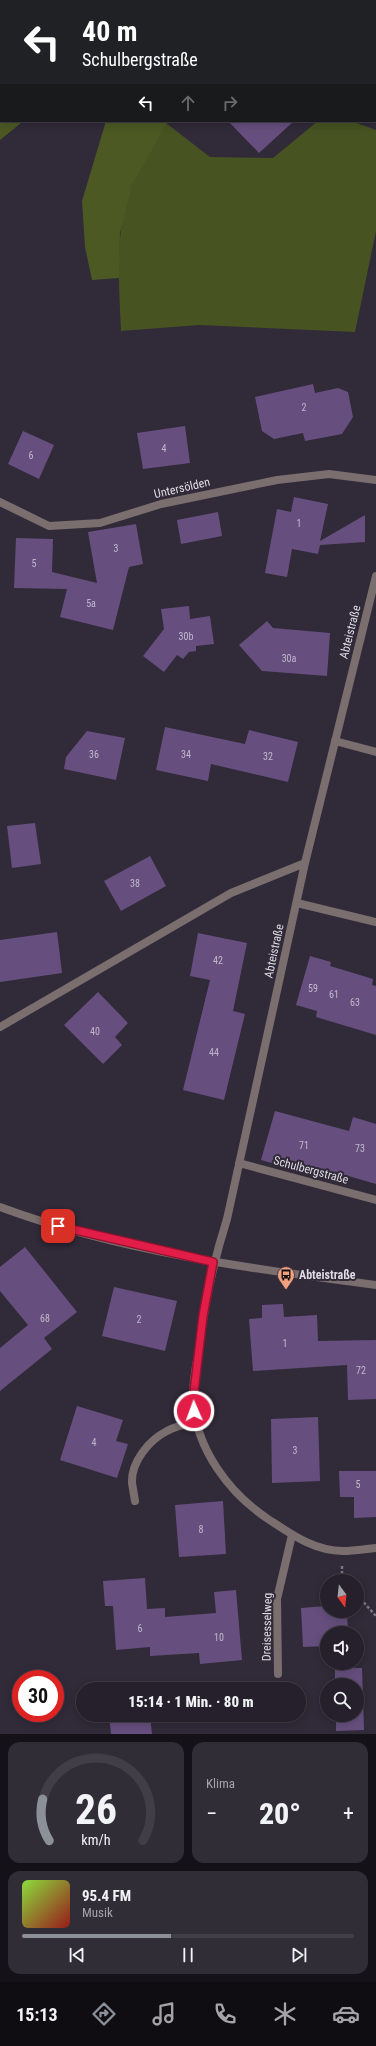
<!DOCTYPE html>
<html lang="de">
<meta charset="utf-8">
<style>
:root{--surface:#25202b;--page:#312d37;--text:#f1f3f6;--muted:#a3a3a9;--line:#423e47;--accent:#8c9099}
body{margin:0;font-family:"Roboto Condensed",sans-serif;background:var(--page);color:var(--text);height:100vh;display:flex;flex-direction:column;font-size:15px;white-space:nowrap}
*{box-sizing:border-box;margin:0}
p{font-size:13px;color:var(--muted)}
.icon{flex:none;width:22px;height:22px;fill:none;stroke:currentColor;stroke-width:2;stroke-linecap:round;stroke-linejoin:round}
.map{position:relative;height:1734px;overflow:hidden}
.panel{display:flex;flex-direction:column;gap:8px;padding:8px;background:#141218;flex:1}
.panel>*{flex:none}
.top-card{position:absolute;left:0px;top:0px;width:376px;height:122px;box-shadow:0 2px 10px #0003,0 0 0 1px var(--line);background:#202124;color:#fff;overflow:hidden}
.needle{width:26px;rotate:165deg}
.controls{position:absolute;left:320px;top:1574px;display:grid;gap:8px}
.controls a{display:grid;place-items:center;width:44px;height:44px;border-radius:50%;background:var(--surface);box-shadow:0 2px 10px #0003,0 0 0 1px var(--line);font-size:20px}
.speed{position:absolute;left:12px;top:1670px;display:flex;gap:8px;font-size:20px;font-weight:700;text-align:center}
.speed>*{display:grid;place-content:center;width:52px;height:52px;border-radius:50%;background:var(--surface);box-shadow:0 2px 10px #0003,0 0 0 1px var(--line);line-height:1}
.speed .limit{border:6px solid #d22;background:#fff;color:#111}
.pin{position:absolute;display:grid;place-items:center;width:34px;height:34px;color:#fff;margin:-17px;border-radius:8px;box-shadow:0 2px 6px #0006}
.me{position:absolute;width:44px;margin:-22px;rotate:358deg;stroke-linejoin:round;filter:drop-shadow(0 0 3px #0008)}
.turn{display:flex;align-items:center;gap:14px;height:84px;padding:0 16px;font-size:18px}
.turn .icon{width:52px;height:52px;stroke-width:2.5}
.turn b{display:block;font-size:28px;line-height:34px}
.lanes{display:flex;align-items:center;height:38px;padding:0 16px;background:#0003;justify-content:center;gap:20px;direction:ltr}
.lanes .off{opacity:.35}
.big{font-size:30px;font-weight:800;line-height:1.1}
.panel .card{flex:1;display:flex;flex-direction:column;justify-content:center;gap:6px;min-width:0;padding:0 14px;border-radius:12px;background:var(--page)}
.panel .dial{align-items:center;gap:0}
.dial svg{height:104px;overflow:visible;fill:none;stroke:var(--line);stroke-width:7;stroke-linecap:round;text-anchor:middle}
.dial text{fill:var(--text);stroke:none}
.song{display:flex;align-items:center;gap:12px}
.cover{width:48px;height:48px;border-radius:6px;background:linear-gradient(135deg,hsl(90 70% 55%),hsl(0 70% 35%))}
.played{height:4px;border-radius:2px;background:linear-gradient(90deg,var(--accent) 45%,var(--line) 45%)}
.keys{display:flex;justify-content:space-around;direction:ltr}
.heat{display:flex;justify-content:space-between;align-items:center;font-size:22px;direction:ltr}
.panel .tiles{flex:1;display:grid;gap:8px;grid-template-columns:1fr 1fr}
.card:last-child{grid-column:span 2}
.trip{position:absolute;left:76px;top:1682px;width:230px;height:40px;border-radius:20px;background:var(--surface);box-shadow:0 2px 10px #0003,0 0 0 1px var(--line);font-weight:800;line-height:40px;text-align:center}
.dock{display:flex;height:64px;justify-content:space-around;align-items:center;background:#0f0d11;color:var(--muted)}
.dock .icon{width:28px;height:28px}
.dock .selected{color:var(--accent)}
.dock b{font-size:18px;color:var(--text)}
.map>svg:first-child{display:block}
.green{fill:#475321}
.forest{fill:#4c5923}
.building{fill:#664f7e}
.lines{fill:none;stroke-linecap:round;stroke-linejoin:round}
.path{stroke:#7c7683;stroke-width:2.5;stroke-dasharray:3 2;stroke-linecap:butt}
.service{stroke:#7a6f6e;stroke-width:8}
.minor{stroke:#7a6f6e;stroke-width:8}
.tertiary{stroke:#7a6f6e;stroke-width:8}
.route-casing{stroke:#92132f;stroke-width:10}
.route{stroke:#e11d48;stroke-width:7}
.labels{text-anchor:middle;stroke-width:4;stroke-linejoin:round;paint-order:stroke}
.number-label{font-size:10px;fill:#c1b8cb}
.street-label{font-size:12px;fill:#dfdbe5;stroke:#312a39}
.poi-label{font-size:12px;font-weight:bold;fill:#dfdbe5;stroke:#312a39;text-anchor:start}
</style>
<div class="map">
<svg width="376" height="1734" viewBox="0 0 376 1734">
<rect width="100%" height="100%" fill="#312a39"/>
<path class="green" d="M 295,0 L 376,0 L 376,102 L 375,1 Z
M 318,121 L 351,121 L 376,130 L 376,231 L 355,332 L 199,325 L 121,331 C 119,283 114,231 132,185 C 140,164 155,143 166,123 L 210,157 L 273,158 Z"/>
<path class="forest" d="M 0,31 L 1,121 L 20,121 L 21,123 L 0,140 Z
M 106,121 L 168,121 L 132,185 L 120,233 L 119,278 L 92,280 L 85,247 L 82,201 Z"/>
<path class="building" d="M 228,121 L 294,121 L 259,153 Z
M 313,384 L 315,393 L 338,388 L 348,392 L 353,417 L 342,434 L 305,441 L 303,433 L 274,439 L 262,431 L 255,397 Z
M 185,426 L 190,463 L 143,469 L 137,433 Z
M 23,431 L 54,445 L 39,479 L 8,464 Z
M 294,497 L 328,504 L 320,541 L 365,515 L 365,542 L 320,545 L 318,554 L 292,549 L 287,577 L 265,573 L 277,509 L 291,512 Z
M 218,512 L 222,536 L 181,544 L 177,520 Z
M 136,524 L 143,564 L 129,567 L 113,630 L 60,617 L 67,589 L 14,588 L 16,538 L 53,539 L 52,572 L 97,583 L 88,532 Z
M 189,606 L 190,619 L 210,616 L 214,644 L 196,646 L 196,651 L 189,652 L 183,659 L 177,655 L 164,672 L 143,656 L 164,629 L 161,609 Z
M 267,621 L 273,628 L 330,633 L 327,676 L 262,671 L 239,645 Z
M 165,727 L 245,744 L 249,730 L 298,742 L 288,782 L 211,764 L 208,781 L 156,770 Z
M 87,731 L 125,738 L 116,780 L 64,769 L 66,757 Z
M 35,823 L 41,864 L 12,868 L 7,826 Z
M 150,856 L 166,886 L 121,911 L 104,881 Z
M 57,932 L 62,973 L 0,982 L 0,940 Z
M 198,933 L 247,943 L 233,1011 L 245,1014 L 224,1100 L 183,1090 L 210,980 L 190,976 Z
M 310,956 L 331,962 L 330,966 L 373,979 L 372,985 L 376,986 L 376,1035 L 316,1017 L 317,1011 L 296,1005 Z
M 98,992 L 128,1023 L 115,1037 L 122,1045 L 103,1064 L 64,1025 Z
M 275,1111 L 349,1131 L 353,1117 L 376,1124 L 376,1184 L 335,1172 L 333,1180 L 261,1160 Z
M 25,1247 L 77,1312 L 44,1338 L 52,1349 L 0,1391 L 0,1348 L 28,1325 L 0,1291 L 0,1267 Z
M 114,1287 L 177,1301 L 165,1351 L 102,1336 Z
M 283,1304 L 284,1317 L 317,1315 L 318,1341 L 376,1340 L 376,1399 L 348,1400 L 347,1365 L 253,1371 L 249,1319 L 262,1318 L 262,1305 Z
M 77,1406 L 123,1420 L 116,1441 L 128,1444 L 117,1478 L 60,1460 Z
M 318,1417 L 320,1481 L 272,1483 L 271,1419 Z
M 339,1471 L 376,1471 L 376,1517 L 354,1518 L 354,1497 L 340,1497 Z
M 223,1501 L 226,1554 L 179,1557 L 175,1505 Z
M 145,1578 L 147,1609 L 165,1608 L 165,1617 L 216,1613 L 214,1592 L 236,1590 L 242,1660 L 200,1664 L 199,1653 L 150,1656 L 150,1647 L 116,1650 L 113,1606 L 105,1606 L 103,1581 Z
M 327,1606 L 327,1611 L 347,1611 L 348,1633 L 327,1633 L 327,1646 L 303,1647 L 301,1608 Z
M 335,1668 L 362,1668 L 364,1730 L 336,1731 L 336,1715 L 357,1715 L 357,1685 L 335,1685 Z
M 109,1715 L 150,1715 L 152,1734 L 111,1734 Z"/>
<g class="lines">
<path class="path" d="M 342,1566 L 342,1578 L 345,1581
M 357,1595 L 376,1616"/>
<path class="service" d="M 335,741 L 376,752
M 297,903 L 376,922
M 135,1501 C 134,1495 133,1489 132,1483 C 131,1462 149,1440 167,1431 C 175,1426 187,1424 196,1422"/>
<path class="minor" d="M 0,502 L 49,526 L 100,523 L 161,504 L 277,480 L 329,474 L 376,480
M 376,576 L 305,863 L 227,1219 C 214,1260 205,1300 200,1343 C 197,1361 192,1382 193,1400 C 196,1449 229,1493 268,1519 C 291,1534 314,1551 343,1551 C 354,1551 365,1549 376,1548
M 0,1027 L 231,893 L 305,863
M 239,1163 L 376,1200
M 278,1674 L 277,1599 L 292,1535"/>
<path class="tertiary" d="M 0,1207 C 118,1251 251,1269 376,1285"/>
</g>
<g class="lines">
<g class="route-casing">
<path id="route" d="M 58,1226 L 213,1262 L 203,1316 L 193,1400 L 194,1411"/>
</g>
<use href="#route" class="route"/>
</g>
<defs>
<g id="bus-pin" transform="scale(0.9)"><path d="M0 17L-7.5 6A9.5 9.5 0 1 1 7.5 6Z" fill="#f3a081" stroke="#312a39"/><path d="M-5-6H5V4H4V6H2V4H-2V6H-4V4H-5ZM-3.5-4V0h7V-4ZM-3.5 1.2v1.5H-2V1.2ZM2 1.2v1.5H3.5V1.2Z" fill="#111"/></g>
</defs>
<g fill-rule="evenodd">
<use href="#bus-pin" x="286" y="1275"/>
</g>
<g class="labels">
<g class="number-label">
<text x="304" y="411">2</text>
<text x="164" y="452">4</text>
<text x="31" y="459">6</text>
<text x="299" y="527">1</text>
<text x="116" y="552">3</text>
<text x="34" y="567">5</text>
<text x="91" y="607">5a</text>
<text x="186" y="640">30b</text>
<text x="289" y="662">30a</text>
<text x="94" y="758">36</text>
<text x="186" y="758">34</text>
<text x="268" y="760">32</text>
<text x="135" y="887">38</text>
<text x="218" y="964">42</text>
<text x="313" y="992">59</text>
<text x="334" y="998">61</text>
<text x="355" y="1006">63</text>
<text x="95" y="1035">40</text>
<text x="214" y="1056">44</text>
<text x="304" y="1149">71</text>
<text x="360" y="1152">73</text>
<text x="45" y="1322">68</text>
<text x="139" y="1323">2</text>
<text x="285" y="1347">1</text>
<text x="361" y="1374">72</text>
<text x="94" y="1446">4</text>
<text x="295" y="1454">3</text>
<text x="358" y="1488">5</text>
<text x="201" y="1533">8</text>
<text x="140" y="1632">6</text>
<text x="219" y="1641">10</text>
</g>
<g class="street-label">
<text transform="translate(182 488) rotate(-13)" y="4">Untersölden</text>
<text transform="translate(350 632) rotate(-76)" y="4">Abteistraße</text>
<text transform="translate(274 951) rotate(-78)" y="4">Abteistraße</text>
<text transform="translate(311 1170) rotate(15)" y="4">Schulbergstraße</text>
<text transform="translate(267 1627) rotate(-89)" y="4">Dreisesselweg</text>
</g>
<g class="poi-label">
<text x="299" y="1279">Abteistraße</text>
</g>
</g>
</svg>
<div class="controls">
<a><svg class="needle" viewBox="-14 -14 28 28"><path d="M0-13l5 13h-10z" fill="#e53935"/><path d="M0 13l5-13h-10z" fill="#a3a3a9"/></svg></a>
<a><svg class="icon" aria-label="sound" viewBox="0 0 24 24"><path d="M4 9h4l5-4v14l-5-4H4zM17 9q2 3 0 6"/></svg></a>
<a><svg class="icon" aria-label="search" viewBox="0 0 24 24"><circle cx="10" cy="10" r="6"/><path d="M15 15l6 6"/></svg></a>
</div>
<div class="speed"><div class="limit">30</div></div>
<div class="pin" style="left:58px;top:1226px;background:#d93025"><svg class="icon" aria-label="arrive" viewBox="0 0 24 24"><path d="M6 21V4h12l-3 4 3 4H6"/></svg></div>
<svg class="me" style="left:194px;top:1411px" viewBox="-20 -20 40 40"><circle r="17" fill="#e11d48" stroke="#fff" stroke-width="3"/><path d="M0-11L8 9 0 5-8 9z" fill="#fff"/></svg>
<div class="trip">15:14 · 1 Min. · 80 m</div>
<div class="top-card">
<div class="turn"><svg class="icon" aria-label="left" viewBox="0 0 24 24"><path d="M17 20v-9H6M10 6l-5 5 5 5"/></svg><div><b>40 m</b>Schulbergstraße</div></div>
<div class="lanes"><svg class="icon" aria-label="left" viewBox="0 0 24 24"><path d="M17 20v-9H6M10 6l-5 5 5 5"/></svg><svg class="icon off" aria-label="ahead" viewBox="0 0 24 24"><path d="M12 20V5M6 11l6-6 6 6"/></svg><svg class="icon off" aria-label="right" viewBox="0 0 24 24"><path d="M7 20v-9h11M14 6l5 5-5 5"/></svg></div>
</div>
</div>
<section class="panel">
<div class="tiles">
<div class="card dial"><svg viewBox="0 0 100 80">
<path d="M14 69A42 42 0 1 1 86 69"/>
<path d="M14 69A42 42 0 0 1 9 37" stroke="#8c9099"/>
<text x="50" y="56" font-size="32" font-weight="700">26</text>
<text x="50" y="72" font-size="11">km/h</text>
</svg></div>
<div class="card"><p>Klima</p>
<div class="heat"><a>−</a><b class="big">20°</b><a>+</a></div>
</div>
<div class="card">
<div class="song"><i class="cover"></i><div><b>95.4 FM</b><p>Musik</p></div></div>
<div class="played"></div>
<div class="keys"><svg class="icon" aria-label="previous" viewBox="0 0 24 24"><path d="M18 5L8 12l10 7zM5 5v14"/></svg><svg class="icon" aria-label="pause" viewBox="0 0 24 24"><path d="M8 5v14M16 5v14"/></svg><svg class="icon" aria-label="next" viewBox="0 0 24 24"><path d="M6 5l10 7-10 7zM19 5v14"/></svg></div>
</div>
</div>
</section>
<nav class="dock">
<b>15:13</b>
<svg class="icon selected" aria-label="directions" viewBox="0 0 24 24"><path d="M12 3l9 9-9 9-9-9zM9 14v-3h6M13 9l2 2-2 2"/></svg>
<svg class="icon" aria-label="music" viewBox="0 0 24 24"><path d="M9 18V5l10-2v13"/><circle cx="6" cy="18" r="3"/><circle cx="16" cy="16" r="3"/></svg>
<svg class="icon" aria-label="phone" viewBox="0 0 24 24"><path d="M5 4h4l2 5-3 2q2 4 5 5l2-3 5 2v4C11 20 4 13 5 4z"/></svg>
<svg class="icon" aria-label="climate" viewBox="0 0 24 24"><path d="M12 3v18M4 7l16 10M4 17L20 7"/></svg>
<svg class="icon" aria-label="car" viewBox="0 0 24 24"><path d="M5 17H2v-5l4-1 3-4h7l3 4 3 1v5h-3M9 17h6M6 11h13"/><circle cx="7" cy="17" r="2"/><circle cx="17" cy="17" r="2"/></svg>
</nav>
